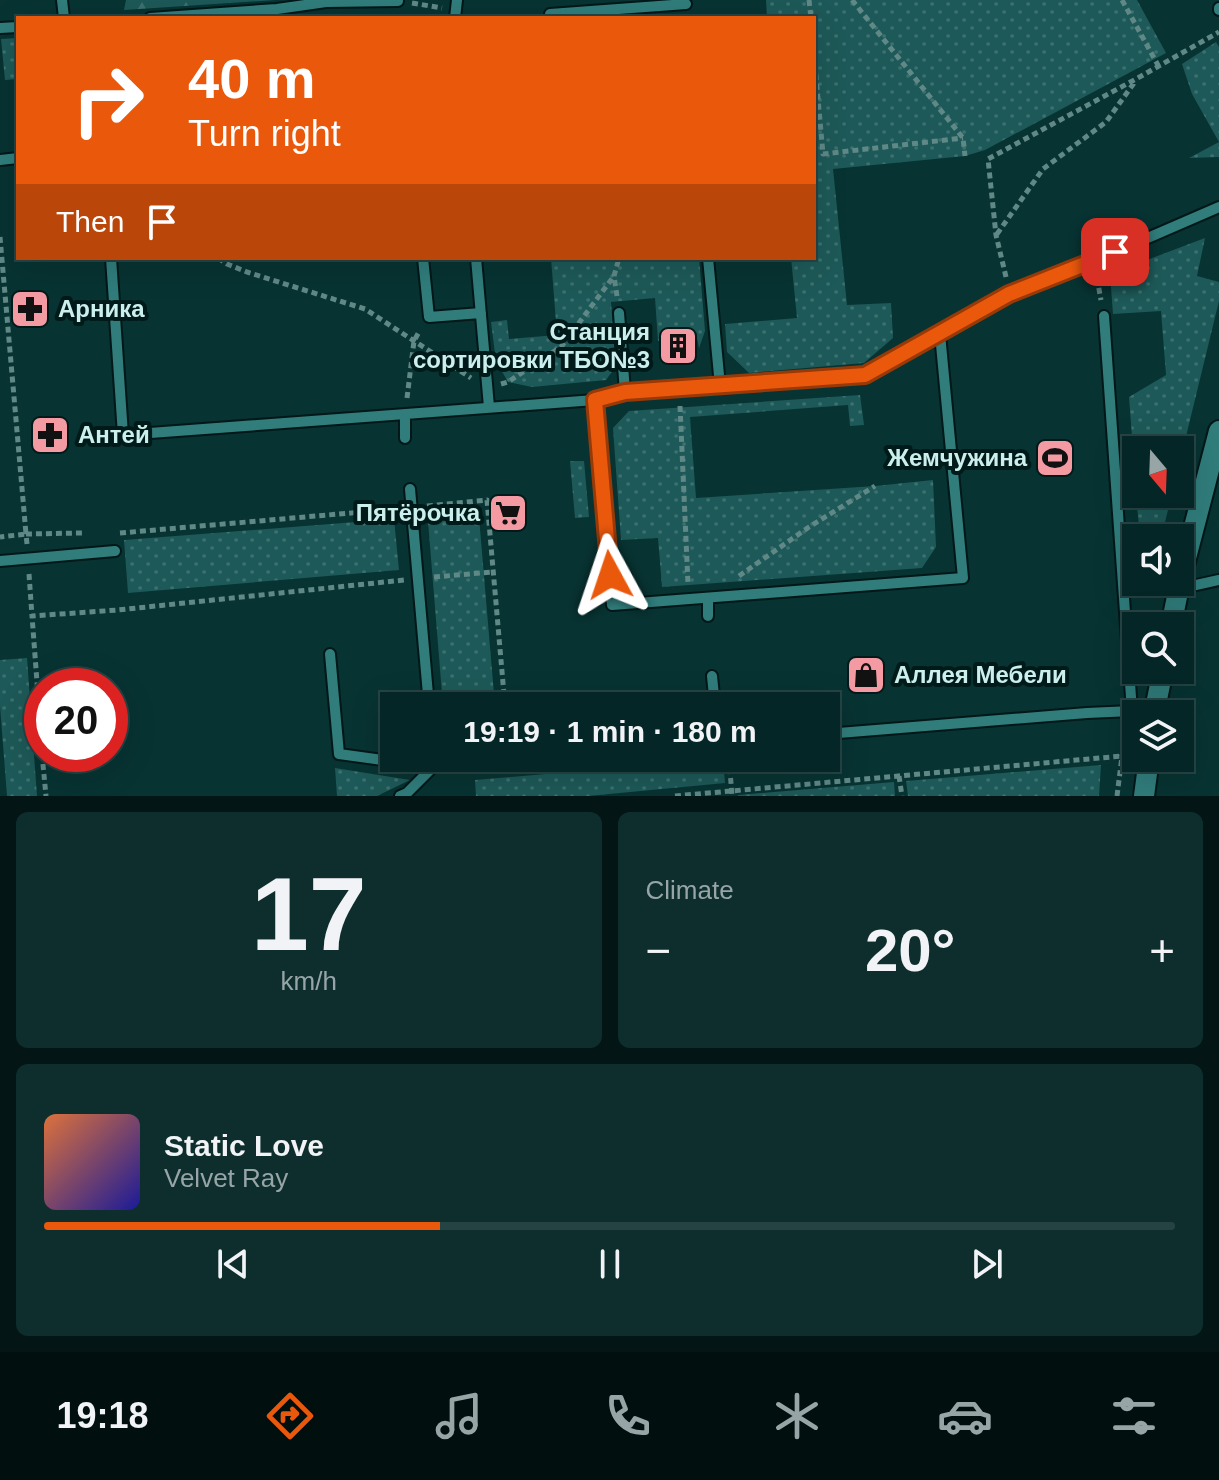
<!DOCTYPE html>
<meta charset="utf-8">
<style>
:root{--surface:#052626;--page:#0e2e2e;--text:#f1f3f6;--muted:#97a5a7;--line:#264343;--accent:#ea580c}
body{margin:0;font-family:Helvetica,sans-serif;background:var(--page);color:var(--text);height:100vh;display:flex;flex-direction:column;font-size:30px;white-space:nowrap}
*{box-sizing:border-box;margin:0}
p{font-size:26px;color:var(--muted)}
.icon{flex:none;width:44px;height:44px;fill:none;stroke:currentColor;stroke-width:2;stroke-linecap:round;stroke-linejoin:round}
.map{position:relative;height:796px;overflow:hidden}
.sheet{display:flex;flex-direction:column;gap:16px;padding:16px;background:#031515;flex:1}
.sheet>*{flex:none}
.guide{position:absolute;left:16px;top:16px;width:800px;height:244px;border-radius:0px;box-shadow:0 8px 32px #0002,0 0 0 2px var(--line);background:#ea580c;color:#fff;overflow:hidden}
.needle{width:52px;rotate:161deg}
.controls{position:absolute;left:1122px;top:436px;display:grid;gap:16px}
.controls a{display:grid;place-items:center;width:72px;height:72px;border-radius:0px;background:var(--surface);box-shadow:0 8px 32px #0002,0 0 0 2px var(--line);font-size:40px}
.speed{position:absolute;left:24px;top:668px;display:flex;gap:16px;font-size:40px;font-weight:700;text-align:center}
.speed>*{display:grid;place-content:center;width:104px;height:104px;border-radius:50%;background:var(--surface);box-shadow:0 8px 32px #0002,0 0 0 2px var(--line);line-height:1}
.speed .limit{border:12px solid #d22;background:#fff;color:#111}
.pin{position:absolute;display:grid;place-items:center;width:68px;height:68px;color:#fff;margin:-34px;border-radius:16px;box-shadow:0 4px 12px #0006}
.me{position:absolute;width:88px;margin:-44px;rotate:355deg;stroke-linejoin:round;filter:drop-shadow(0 0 6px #0008)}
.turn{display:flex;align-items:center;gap:28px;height:168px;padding:0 40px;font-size:36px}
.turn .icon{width:104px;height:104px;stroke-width:2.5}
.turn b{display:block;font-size:56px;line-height:68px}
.then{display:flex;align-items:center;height:76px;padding:0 40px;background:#0003;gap:16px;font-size:30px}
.big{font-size:60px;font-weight:600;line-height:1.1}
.sheet .widget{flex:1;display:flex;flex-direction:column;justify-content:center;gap:12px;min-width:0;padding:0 28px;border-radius:12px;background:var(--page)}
.sheet .dial{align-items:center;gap:0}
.dial b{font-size:104px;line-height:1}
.song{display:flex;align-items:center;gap:24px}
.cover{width:96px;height:96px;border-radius:12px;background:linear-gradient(135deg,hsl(20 70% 55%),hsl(240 70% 35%))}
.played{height:8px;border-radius:4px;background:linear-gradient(90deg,var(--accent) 35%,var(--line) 35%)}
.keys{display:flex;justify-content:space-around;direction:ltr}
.heat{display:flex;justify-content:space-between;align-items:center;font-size:44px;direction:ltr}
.sheet .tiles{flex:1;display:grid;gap:16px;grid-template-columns:1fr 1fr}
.widget:last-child{grid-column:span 2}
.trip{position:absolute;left:380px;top:692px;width:460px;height:80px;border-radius:0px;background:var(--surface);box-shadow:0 8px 32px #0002,0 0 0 2px var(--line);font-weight:600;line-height:80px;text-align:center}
.dock{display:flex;height:128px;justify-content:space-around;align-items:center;background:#020f0f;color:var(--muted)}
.dock .icon{width:56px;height:56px}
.dock .on{color:var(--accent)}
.dock b{font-size:36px;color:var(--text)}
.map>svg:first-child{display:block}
.grass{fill:url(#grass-dots)}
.forest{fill:url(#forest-firs)}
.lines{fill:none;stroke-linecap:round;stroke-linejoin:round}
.service-casing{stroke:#021818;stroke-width:14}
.minor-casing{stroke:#021818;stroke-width:24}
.path{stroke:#608887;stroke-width:5;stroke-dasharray:6 4;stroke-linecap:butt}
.service{stroke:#307d7c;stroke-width:10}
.minor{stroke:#307d7c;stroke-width:20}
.route-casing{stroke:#983908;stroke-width:20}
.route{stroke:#ea580c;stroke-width:14}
.labels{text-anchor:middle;stroke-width:8;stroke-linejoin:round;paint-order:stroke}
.poi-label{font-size:24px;font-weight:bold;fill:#cbefed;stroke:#001919;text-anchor:start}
</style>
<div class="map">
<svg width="1219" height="796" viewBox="0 0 1219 796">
<defs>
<pattern id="grass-dots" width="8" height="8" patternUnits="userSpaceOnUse" patternTransform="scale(2)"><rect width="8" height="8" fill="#1d5958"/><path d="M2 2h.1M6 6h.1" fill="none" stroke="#3c7170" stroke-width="1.8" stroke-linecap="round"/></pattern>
<pattern id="forest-firs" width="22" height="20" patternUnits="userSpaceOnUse" patternTransform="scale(2)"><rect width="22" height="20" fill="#1d5958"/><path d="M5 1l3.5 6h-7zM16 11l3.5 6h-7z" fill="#3c7170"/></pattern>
</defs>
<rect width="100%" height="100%" fill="#073332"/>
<path class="grass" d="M 766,0 L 1137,0 L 1166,53 L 985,150 L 965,156 L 833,169 L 847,305 L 891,303 L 893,338 L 864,363 L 749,373 L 727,352 L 725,324 L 797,318 L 791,258 L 814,258 L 814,18 L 767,18 Z
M 18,38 L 18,79 L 5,80 L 1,39 Z
M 1216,42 L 1219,47 L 1219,157 L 1189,158 L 1219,142 L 1192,94 L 1182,64 Z
M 1205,238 L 1197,276 L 1219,282 L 1219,301 L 1180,461 L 1180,450 L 1136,450 L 1136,490 L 1129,397 L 1166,375 L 1161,311 L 1113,314 L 1110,274 Z
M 551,258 L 699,258 L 705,331 L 699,348 L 697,338 L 658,341 L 655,298 L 611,302 L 616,366 L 606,380 L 532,387 L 508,382 L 496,361 L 491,322 L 507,320 L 509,339 L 557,335 Z
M 860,395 L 864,425 L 850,426 L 848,405 L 690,417 L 696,498 L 875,486 L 933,480 L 936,547 L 922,568 L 662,587 L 658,538 L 621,540 L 613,428 L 629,411 Z
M 570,461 L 584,461 L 589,517 L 575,518 Z
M 1136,494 L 1172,494 L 1161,538 L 1140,538 Z
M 479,517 L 495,706 L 443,706 L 428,521 Z
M 394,519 L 399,570 L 128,593 L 124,540 Z
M 27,658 L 37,796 L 7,796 L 0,706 L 0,660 Z
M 723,759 L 725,783 L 588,796 L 476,796 L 475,780 Z
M 1101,765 L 1099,796 L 908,796 L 906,781 Z
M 335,768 L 410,780 L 377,796 L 337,796 Z
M 894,782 L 895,796 L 738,796 L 738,795 Z"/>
<path class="forest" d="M 126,0 L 275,0 L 124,10 Z"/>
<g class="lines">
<g class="service-casing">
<path id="service" d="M 62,0 L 64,18
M 1219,8 L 1219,10
M 550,14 L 686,4
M 150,18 L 277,9 L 326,2 L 398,1
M 455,18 L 457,0
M 0,28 L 18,27
M 0,160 L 18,158
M 111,258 L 123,435 L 595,400 L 625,392 L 865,375 L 1009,294 L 1090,263 L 1219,207
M 423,258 L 429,317 L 481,313
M 476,258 L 489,407
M 708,258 L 720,386
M 619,313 L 625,392
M 1104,316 L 1132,711
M 595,400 L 612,605 L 963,578 L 940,334
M 405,438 L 405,415
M 410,489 L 429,706
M 0,561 L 115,551
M 1178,589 L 1219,580
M 708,598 L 708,616
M 330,654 L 339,754 L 433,767
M 712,676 L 715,706
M 826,734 L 1087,713 L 1132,711 L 1152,714
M 432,758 L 433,767 L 544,758
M 400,796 L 407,793 L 433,767"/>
</g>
<g class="minor-casing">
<path id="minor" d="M 1180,581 L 1219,431
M 1171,626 L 1180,582
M 1154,714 L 1163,670
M 1144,796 L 1149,758"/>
</g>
<path class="path" d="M 809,0 L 811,18
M 852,0 L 963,138 L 965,156
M 1122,0 L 1159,67
M 412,3 L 442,8
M 814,54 L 823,154 L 963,138
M 997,234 L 1043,169 L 1106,122 L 1134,83
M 0,237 L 26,534 L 0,537
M 218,258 L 227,264 L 247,272 L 365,309 L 471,378
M 1006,277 L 996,235 L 988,159 L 1136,79 L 1219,32
M 1097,278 L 1101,300
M 617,296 L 614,276 L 619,258
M 501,384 L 508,382 L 561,347 L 614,276
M 407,398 L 414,341 L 420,330
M 680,406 L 688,584
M 427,506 L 487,500 L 505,706
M 120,533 L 397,509
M 27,544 L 26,534 L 82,533
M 29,574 L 32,616
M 739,576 L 809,527 L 875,486
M 434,577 L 492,572
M 42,748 L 32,616 L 118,610 L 404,580
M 42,754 L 46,796
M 729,758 L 732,796
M 899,776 L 902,796
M 675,796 L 1122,756
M 1117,796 L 1122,756 L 1129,726"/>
<use href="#service" class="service"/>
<use href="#minor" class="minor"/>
</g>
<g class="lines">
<g class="route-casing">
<path id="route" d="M 610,575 L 595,400 L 625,392 L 865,375 L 1009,294 L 1115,252"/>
</g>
<use href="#route" class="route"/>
</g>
<defs>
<g id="pharmacy-square" transform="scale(2)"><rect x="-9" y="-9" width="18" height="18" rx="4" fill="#f49aa3" stroke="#001919"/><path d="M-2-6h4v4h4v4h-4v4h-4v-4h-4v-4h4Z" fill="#111"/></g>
<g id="building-square" transform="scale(2)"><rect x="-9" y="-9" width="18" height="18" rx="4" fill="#f49aa3" stroke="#001919"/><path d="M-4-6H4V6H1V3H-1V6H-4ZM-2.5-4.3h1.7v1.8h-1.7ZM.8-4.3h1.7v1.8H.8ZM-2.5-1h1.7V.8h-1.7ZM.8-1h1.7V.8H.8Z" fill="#111"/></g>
<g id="stadium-square" transform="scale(2)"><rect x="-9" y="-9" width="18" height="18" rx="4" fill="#f49aa3" stroke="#001919"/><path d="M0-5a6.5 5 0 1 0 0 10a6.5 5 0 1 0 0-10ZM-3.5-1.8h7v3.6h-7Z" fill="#111"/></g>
<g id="supermarket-square" transform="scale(2)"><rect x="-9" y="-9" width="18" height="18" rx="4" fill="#f49aa3" stroke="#001919"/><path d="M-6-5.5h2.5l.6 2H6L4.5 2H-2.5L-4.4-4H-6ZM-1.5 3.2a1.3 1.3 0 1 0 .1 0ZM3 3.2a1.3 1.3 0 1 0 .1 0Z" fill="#111"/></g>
<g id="shop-square" transform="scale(2)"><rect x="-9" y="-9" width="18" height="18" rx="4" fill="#f49aa3" stroke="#001919"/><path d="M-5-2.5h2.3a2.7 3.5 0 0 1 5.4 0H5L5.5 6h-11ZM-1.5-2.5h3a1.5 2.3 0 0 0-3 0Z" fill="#111"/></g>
</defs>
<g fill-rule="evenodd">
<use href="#pharmacy-square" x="30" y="309"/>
<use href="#building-square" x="678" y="346"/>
<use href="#pharmacy-square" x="50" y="435"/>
<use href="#stadium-square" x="1055" y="458"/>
<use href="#supermarket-square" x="508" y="513"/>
<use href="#shop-square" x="866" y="675"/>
</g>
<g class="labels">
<g class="poi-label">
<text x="58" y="317">Арника</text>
<text x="650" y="340" text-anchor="end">Станция<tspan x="650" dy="28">сортировки ТБО№3</tspan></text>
<text x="78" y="443">Антей</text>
<text x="1027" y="466" text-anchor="end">Жемчужина</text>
<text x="480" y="521" text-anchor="end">Пятёрочка</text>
<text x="894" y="683">Аллея Мебели</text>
</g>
</g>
</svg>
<div class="controls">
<a><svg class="needle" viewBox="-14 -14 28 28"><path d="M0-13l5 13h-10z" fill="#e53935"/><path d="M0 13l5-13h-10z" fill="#97a5a7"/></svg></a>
<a><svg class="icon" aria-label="sound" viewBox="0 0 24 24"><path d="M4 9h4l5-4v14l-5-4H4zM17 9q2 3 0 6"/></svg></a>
<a><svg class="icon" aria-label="search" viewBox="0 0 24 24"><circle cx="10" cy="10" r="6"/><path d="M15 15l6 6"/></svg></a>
<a><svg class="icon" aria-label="layers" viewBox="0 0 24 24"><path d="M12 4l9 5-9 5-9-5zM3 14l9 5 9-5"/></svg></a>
</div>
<div class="speed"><div class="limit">20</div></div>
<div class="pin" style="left:1115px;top:252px;background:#d93025"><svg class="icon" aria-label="arrive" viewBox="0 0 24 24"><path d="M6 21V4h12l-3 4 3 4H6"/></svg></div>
<svg class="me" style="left:610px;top:575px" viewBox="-20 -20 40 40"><path d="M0-17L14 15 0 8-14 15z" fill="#ea580c" stroke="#fff" stroke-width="4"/></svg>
<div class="trip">19:19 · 1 min · 180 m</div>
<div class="guide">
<div class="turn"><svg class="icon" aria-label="right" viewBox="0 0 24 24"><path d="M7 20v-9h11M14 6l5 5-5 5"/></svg><div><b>40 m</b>Turn right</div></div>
<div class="then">Then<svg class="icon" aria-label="arrive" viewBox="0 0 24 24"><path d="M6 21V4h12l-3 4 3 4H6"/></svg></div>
</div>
</div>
<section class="sheet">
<div class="tiles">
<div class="widget dial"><b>17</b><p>km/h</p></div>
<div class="widget"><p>Climate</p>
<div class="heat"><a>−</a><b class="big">20°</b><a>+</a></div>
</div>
<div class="widget">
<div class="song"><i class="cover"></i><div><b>Static Love</b><p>Velvet Ray</p></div></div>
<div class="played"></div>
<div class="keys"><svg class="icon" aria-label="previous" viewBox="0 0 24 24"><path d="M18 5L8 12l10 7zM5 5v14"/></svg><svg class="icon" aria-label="pause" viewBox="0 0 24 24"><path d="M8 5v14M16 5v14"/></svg><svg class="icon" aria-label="next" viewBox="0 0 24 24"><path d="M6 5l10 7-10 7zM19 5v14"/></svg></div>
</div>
</div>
</section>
<nav class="dock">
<b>19:18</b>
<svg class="icon on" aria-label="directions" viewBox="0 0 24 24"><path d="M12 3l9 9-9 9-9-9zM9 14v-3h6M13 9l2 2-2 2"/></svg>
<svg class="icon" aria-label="music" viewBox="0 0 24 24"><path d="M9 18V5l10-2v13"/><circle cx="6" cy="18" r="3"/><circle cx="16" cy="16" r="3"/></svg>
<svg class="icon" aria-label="phone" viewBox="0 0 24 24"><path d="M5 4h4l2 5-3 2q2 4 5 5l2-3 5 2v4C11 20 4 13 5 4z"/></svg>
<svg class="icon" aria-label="climate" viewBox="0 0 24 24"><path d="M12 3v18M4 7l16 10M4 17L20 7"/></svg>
<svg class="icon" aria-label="car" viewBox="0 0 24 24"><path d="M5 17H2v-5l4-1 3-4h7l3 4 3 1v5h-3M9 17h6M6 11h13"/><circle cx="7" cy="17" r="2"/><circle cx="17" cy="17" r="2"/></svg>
<svg class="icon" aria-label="filters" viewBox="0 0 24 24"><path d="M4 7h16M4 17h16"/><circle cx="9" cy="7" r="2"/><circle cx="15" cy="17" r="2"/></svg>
</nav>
